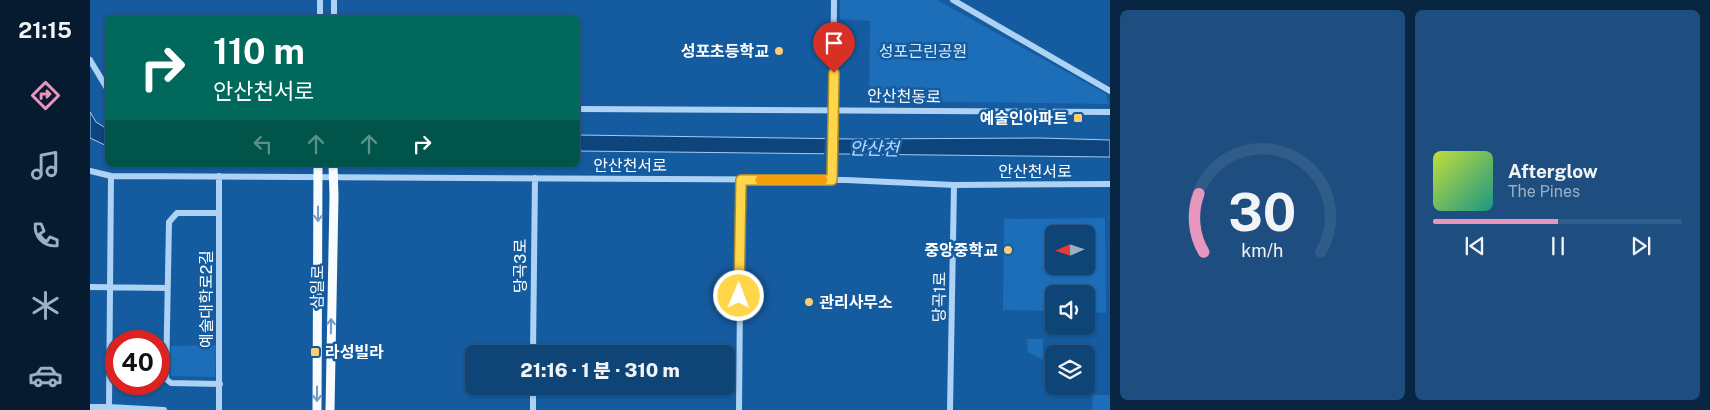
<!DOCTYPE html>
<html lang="ko">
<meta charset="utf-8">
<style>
:root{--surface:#0f4477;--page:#1d4e7f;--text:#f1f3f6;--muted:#9bb0c6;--line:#2f5c89;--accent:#e797bd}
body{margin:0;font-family:"Public Sans","Noto Sans KR",sans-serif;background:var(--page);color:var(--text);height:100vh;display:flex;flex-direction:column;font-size:19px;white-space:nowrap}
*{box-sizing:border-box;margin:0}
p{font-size:16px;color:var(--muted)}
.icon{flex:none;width:28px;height:28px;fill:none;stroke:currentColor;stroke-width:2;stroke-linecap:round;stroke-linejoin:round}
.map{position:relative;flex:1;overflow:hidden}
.sheet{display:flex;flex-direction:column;gap:10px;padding:10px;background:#082541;width:600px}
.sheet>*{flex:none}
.top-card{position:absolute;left:15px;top:15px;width:475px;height:152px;border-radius:8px;box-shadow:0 1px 4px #0004,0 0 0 1px var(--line);background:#00695c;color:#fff;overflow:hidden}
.needle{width:32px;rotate:267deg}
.fabs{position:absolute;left:955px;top:225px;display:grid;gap:10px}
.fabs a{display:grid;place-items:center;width:50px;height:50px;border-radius:8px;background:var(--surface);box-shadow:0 1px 4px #0004,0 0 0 1px var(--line);font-size:25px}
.speed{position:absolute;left:15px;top:330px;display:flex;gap:10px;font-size:25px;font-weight:700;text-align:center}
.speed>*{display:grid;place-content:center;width:65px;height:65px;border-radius:50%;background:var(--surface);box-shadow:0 1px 4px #0004,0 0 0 1px var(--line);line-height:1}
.speed .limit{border:8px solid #d22;background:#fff;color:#111}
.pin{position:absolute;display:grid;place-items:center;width:42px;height:42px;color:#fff;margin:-51px -21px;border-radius:50% 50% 50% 0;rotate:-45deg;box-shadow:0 0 5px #0007}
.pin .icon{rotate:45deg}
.me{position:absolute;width:55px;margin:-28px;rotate:1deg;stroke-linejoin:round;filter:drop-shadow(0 0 4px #0008)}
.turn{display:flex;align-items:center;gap:18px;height:105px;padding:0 25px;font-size:22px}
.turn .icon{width:65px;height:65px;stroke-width:2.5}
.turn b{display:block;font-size:35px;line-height:42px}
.lanes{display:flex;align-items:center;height:48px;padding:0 25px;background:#0003;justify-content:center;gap:25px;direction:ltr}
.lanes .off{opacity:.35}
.sheet .card{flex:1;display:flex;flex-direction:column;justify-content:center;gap:8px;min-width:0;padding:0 18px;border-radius:8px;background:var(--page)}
.sheet .dial{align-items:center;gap:0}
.dial svg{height:130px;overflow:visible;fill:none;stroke:var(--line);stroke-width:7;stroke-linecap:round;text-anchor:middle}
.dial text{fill:var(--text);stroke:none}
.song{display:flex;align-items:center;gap:15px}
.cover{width:60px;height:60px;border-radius:8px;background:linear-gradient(135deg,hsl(70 70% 55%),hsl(170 70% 35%))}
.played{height:5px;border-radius:2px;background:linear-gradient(90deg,var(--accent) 50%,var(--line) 50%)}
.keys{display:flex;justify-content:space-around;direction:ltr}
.sheet .tiles{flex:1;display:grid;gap:10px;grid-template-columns:repeat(2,1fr)}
.trip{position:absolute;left:375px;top:345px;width:270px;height:50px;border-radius:8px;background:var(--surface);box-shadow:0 1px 4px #0004,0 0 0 1px var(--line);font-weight:800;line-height:50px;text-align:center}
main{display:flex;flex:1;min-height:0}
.dock{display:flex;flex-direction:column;width:90px;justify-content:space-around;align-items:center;background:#061b30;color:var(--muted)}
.dock .icon{width:35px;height:35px}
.dock .current{color:var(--accent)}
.dock b{font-size:22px;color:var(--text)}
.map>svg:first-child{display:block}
.green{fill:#1d6eb9;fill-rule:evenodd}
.water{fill:#0d447b;stroke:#9fcef6}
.pier{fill:#145b9f}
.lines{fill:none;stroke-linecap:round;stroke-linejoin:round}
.minor{stroke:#add2f4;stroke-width:6}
.major{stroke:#f9fcff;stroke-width:9}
.oneway{stroke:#709bc5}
.route-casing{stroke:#a68a30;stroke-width:12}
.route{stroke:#ffd54a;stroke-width:9}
.slow{stroke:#f59e0b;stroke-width:9}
.poi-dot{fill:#ffcb6f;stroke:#145b9f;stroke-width:2}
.labels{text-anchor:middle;stroke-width:5;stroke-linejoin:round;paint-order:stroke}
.poi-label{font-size:16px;font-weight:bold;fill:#fff;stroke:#145b9f;text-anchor:end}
.park-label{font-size:16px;fill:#d5eafd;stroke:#145b9f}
.street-label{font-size:16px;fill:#fff;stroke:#145b9f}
.water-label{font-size:18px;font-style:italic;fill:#b9dbfa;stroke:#145b9f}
</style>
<main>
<nav class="dock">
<b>21:15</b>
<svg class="icon current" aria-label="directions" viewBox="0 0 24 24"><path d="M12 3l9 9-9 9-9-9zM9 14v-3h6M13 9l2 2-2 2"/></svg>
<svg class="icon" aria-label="music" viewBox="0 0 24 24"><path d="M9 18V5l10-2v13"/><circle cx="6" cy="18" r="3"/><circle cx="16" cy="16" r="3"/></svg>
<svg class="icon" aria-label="phone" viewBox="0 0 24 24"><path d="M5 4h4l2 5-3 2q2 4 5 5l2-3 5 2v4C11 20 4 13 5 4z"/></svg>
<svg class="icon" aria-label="climate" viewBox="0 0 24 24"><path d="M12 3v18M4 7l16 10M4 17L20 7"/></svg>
<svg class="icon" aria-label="car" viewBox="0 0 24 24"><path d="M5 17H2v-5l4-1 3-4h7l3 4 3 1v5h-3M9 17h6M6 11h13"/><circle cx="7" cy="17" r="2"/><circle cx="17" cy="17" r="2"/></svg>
</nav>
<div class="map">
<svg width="1020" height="410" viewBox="0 0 1020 410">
<rect width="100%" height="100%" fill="#145b9f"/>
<path class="green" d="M 750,0 L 847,0 L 1016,94 L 1018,104 L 779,101 L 780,21 L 750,19 Z
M 1015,218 L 1016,313 L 996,312 L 996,294 L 964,294 L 964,311 L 913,310 L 914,219 ZM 964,234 L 996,234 L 996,266 L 964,266 Z
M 937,339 L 953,339 L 953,360 L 938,352 Z
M 126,345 L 125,377 L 81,376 L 81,346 Z
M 1003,395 L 1020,395 L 1020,410 L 1002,410 Z"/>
<path class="water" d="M 0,112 L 6,122 L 17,129 L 17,146 L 0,138 Z
M 488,135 L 762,139 L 950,138 L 1020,140 L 1020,157 L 488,151 Z"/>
<path class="pier" d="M 735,136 L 749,136 L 749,157 L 734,157 Z"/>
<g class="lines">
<path class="minor" d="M 863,0 L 1020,91
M 230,18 L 230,0
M 244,18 L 244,0
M 0,60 L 18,90
M 488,109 L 1020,112
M 0,171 L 21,176 L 756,180 L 864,185 L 1020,184
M 742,181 L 744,0
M 129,213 L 87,213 L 79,222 L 76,379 L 81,383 L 130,384
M 0,287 L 77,288
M 443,354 L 445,178
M 0,407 L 19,407 L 74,410
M 19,407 L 21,176
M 129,410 L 129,176
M 443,410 L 443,386
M 649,410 L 651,180
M 860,410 L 864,185"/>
<path class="major" d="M 227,410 L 228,165
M 240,410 L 244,196 L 243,165"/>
</g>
<defs><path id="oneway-shaft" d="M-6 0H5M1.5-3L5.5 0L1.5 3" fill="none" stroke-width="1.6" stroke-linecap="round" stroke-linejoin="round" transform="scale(1.25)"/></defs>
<g class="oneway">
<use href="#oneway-shaft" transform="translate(228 214) rotate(90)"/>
<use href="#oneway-shaft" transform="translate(241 326) rotate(-89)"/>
<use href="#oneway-shaft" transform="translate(227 394) rotate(90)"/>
</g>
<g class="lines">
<g class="route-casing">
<path id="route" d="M 649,296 L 651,180 L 742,180 L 744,73"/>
</g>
<use href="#route" class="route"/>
<path class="slow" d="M 670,180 L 733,180"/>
</g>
<g class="poi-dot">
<circle cx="689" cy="51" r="5"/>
<rect x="983" y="113" width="10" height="10" rx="2.5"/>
<circle cx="918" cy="250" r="5"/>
<circle cx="719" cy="302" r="5"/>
<rect x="220" y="347" width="10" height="10" rx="2.5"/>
</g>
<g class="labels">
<g class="poi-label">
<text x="679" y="57">성포초등학교</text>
<text x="978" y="124">예술인아파트</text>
<text x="908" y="256">중앙중학교</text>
<text x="729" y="308" text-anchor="start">관리사무소</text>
<text x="235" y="358" text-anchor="start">라성빌라</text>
</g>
<g class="park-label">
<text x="833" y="57">성포근린공원</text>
</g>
<g class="street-label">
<text transform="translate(814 96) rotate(1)" y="6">안산천동로</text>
<text x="540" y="171">안산천서로</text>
<text x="945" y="177">안산천서로</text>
<text transform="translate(430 266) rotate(-90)" y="6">당곡3로</text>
<text transform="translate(227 287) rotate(-89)" y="6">삼일로</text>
<text transform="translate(849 297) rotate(-89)" y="6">당곡1로</text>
<text transform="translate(116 299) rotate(-90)" y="6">예술대학로2길</text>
</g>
<g class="water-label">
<text transform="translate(784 149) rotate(1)" y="6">안산천</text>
</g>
</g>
</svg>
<div class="fabs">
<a><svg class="needle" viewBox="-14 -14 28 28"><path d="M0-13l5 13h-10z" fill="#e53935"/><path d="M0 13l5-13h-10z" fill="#9bb0c6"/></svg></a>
<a><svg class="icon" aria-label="sound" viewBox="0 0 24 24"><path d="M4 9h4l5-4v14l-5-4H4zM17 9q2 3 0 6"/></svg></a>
<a><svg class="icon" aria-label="layers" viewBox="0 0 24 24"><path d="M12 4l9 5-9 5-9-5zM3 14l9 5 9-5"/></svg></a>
</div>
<div class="speed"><div class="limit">40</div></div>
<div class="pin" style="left:744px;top:73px;background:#d93025"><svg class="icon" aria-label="arrive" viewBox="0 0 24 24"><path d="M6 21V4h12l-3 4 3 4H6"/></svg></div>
<svg class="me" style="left:649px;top:296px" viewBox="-20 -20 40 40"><circle r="17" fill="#ffd54a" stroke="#fff" stroke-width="3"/><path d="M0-11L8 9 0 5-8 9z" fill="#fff"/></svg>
<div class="trip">21:16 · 1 분 · 310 m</div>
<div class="top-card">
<div class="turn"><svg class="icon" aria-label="right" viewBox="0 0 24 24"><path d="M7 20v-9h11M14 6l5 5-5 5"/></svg><div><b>110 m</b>안산천서로</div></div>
<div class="lanes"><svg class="icon off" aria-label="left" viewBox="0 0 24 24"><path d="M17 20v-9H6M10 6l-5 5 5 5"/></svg><svg class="icon off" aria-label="ahead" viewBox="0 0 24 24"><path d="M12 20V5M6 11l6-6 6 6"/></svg><svg class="icon off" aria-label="ahead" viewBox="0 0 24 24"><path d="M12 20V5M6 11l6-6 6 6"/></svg><svg class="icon" aria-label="right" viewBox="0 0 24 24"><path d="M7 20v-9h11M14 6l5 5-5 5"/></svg></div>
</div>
</div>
<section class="sheet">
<div class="tiles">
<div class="card dial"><svg viewBox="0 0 100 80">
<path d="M14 69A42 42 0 1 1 86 69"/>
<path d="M14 69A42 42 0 0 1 11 33" stroke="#e797bd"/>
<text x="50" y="56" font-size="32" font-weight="700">30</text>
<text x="50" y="72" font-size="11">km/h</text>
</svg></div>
<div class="card">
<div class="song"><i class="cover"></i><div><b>Afterglow</b><p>The Pines</p></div></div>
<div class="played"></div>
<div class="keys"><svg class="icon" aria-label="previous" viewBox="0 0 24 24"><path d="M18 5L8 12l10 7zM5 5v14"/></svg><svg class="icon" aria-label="pause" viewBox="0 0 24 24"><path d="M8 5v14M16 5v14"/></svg><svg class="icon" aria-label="next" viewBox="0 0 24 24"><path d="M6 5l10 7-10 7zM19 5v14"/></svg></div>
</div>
</div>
</section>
</main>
